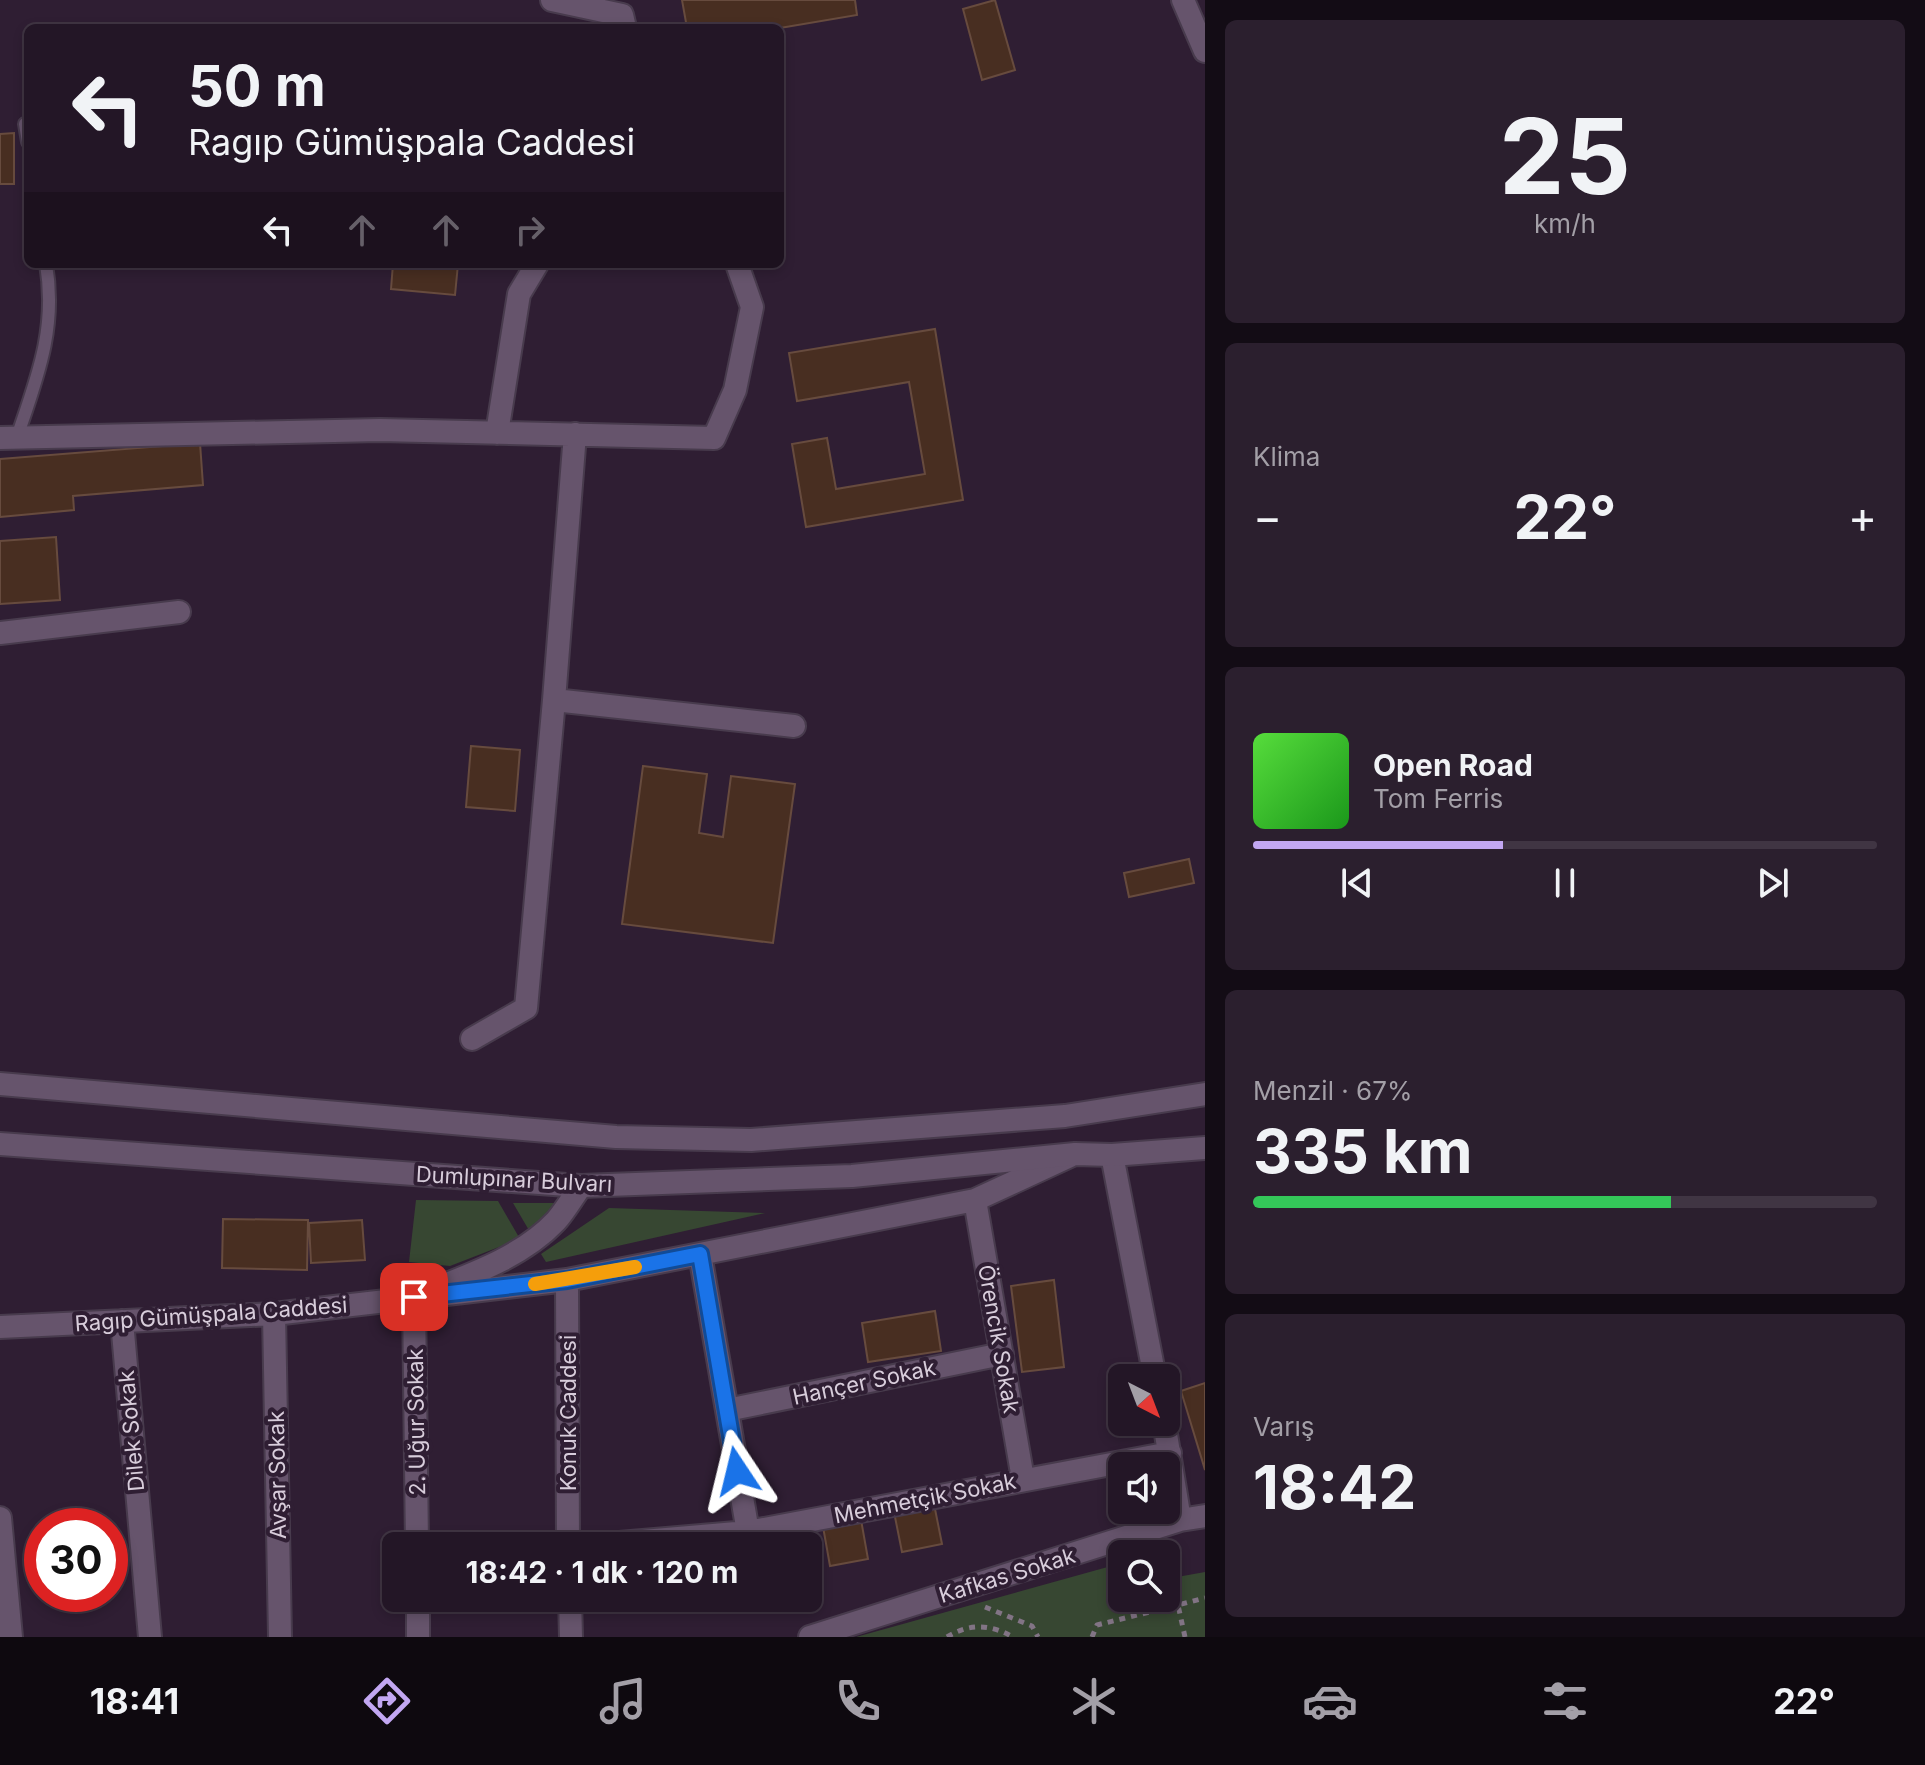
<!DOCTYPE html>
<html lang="tr">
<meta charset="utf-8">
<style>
:root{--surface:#231626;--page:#2b1f2e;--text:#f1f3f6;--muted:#a39fa7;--line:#403543;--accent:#c2a7f2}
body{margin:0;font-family:Inter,sans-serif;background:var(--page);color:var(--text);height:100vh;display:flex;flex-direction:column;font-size:30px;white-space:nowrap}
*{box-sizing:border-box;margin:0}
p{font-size:26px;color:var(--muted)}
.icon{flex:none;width:44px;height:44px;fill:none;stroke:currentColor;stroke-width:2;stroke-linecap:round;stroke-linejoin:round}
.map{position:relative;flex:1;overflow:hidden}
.sheet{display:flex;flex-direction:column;gap:20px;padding:20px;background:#130c15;width:720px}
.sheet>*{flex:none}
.banner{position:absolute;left:24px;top:24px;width:760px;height:244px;border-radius:12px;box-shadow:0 4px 12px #0003,0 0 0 2px var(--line);background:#231626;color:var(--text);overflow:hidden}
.needle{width:52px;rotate:138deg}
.fabs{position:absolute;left:1108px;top:1364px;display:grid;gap:16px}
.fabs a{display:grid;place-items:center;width:72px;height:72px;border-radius:12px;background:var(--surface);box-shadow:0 4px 12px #0003,0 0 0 2px var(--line);font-size:40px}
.speed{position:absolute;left:24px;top:1508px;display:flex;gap:16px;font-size:40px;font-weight:700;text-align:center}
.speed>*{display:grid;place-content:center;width:104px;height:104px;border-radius:50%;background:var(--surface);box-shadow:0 4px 12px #0003,0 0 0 2px var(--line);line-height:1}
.speed .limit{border:12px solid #d22;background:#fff;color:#111}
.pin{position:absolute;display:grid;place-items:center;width:68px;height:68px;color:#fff;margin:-34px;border-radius:16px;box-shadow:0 4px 12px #0006}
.me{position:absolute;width:88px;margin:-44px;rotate:350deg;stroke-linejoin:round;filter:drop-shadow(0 0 6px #0008)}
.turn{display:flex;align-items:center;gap:28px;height:168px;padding:0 32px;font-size:36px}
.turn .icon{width:104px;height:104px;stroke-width:2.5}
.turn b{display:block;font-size:56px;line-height:68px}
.lanes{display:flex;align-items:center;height:76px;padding:0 32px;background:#0003;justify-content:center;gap:40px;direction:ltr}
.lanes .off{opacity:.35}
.big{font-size:60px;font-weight:700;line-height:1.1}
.sheet .card{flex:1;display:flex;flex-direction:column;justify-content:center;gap:12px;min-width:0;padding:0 28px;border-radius:12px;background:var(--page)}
.sheet .dial{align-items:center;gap:0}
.dial b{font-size:104px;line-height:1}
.song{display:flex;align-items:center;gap:24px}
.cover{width:96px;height:96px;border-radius:12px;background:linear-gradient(135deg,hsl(110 70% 55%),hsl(120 70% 35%))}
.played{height:8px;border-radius:4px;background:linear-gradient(90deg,var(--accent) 40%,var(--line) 40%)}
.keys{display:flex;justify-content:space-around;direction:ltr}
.heat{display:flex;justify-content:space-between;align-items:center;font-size:44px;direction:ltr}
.charge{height:12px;border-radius:6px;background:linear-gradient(90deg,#34c759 67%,var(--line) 0)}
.trip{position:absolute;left:382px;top:1532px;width:440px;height:80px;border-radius:12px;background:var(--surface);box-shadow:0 4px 12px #0003,0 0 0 2px var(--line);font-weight:700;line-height:80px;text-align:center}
.menu{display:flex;height:128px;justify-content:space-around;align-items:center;background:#0e090f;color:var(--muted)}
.menu .icon{width:56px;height:56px}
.menu .current{color:var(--accent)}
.menu b{font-size:36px;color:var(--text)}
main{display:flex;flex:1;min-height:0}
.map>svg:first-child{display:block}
.green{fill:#374732}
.building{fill:#482e21;stroke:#674b3e;stroke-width:2}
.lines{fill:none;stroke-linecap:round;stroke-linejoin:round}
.service-casing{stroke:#483b4d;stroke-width:16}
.minor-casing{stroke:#483b4d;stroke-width:26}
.secondary-casing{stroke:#483b4d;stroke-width:26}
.path{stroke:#827485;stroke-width:5;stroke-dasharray:6 6;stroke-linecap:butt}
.service{stroke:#66546c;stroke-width:12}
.minor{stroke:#66546c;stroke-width:22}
.secondary{stroke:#66546c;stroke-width:22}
.route-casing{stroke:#114b97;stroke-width:20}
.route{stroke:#1a73e8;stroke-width:14}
.slow{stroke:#f59e0b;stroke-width:14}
.labels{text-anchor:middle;stroke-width:8;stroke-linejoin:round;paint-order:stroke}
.street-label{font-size:22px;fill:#d8cddb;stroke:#2f1e33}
</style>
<main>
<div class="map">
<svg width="1205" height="1637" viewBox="0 0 1205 1637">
<rect width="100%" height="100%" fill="#2f1e33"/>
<path class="green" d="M 416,1200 L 498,1201 L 520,1239 L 450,1266 L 409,1262 Z
M 513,1203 L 565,1203 L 530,1232 Z
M 609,1208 L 765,1213 L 546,1262 L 541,1254 Z
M 1122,1563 L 1122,1598 L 1166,1598 L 1166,1579 L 1205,1572 L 1205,1637 L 856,1637 Z"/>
<path class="building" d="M 682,0 L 855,0 L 857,15 L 780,28 L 687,28 Z
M 995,0 L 1015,70 L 982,80 L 963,9 Z
M 14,133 L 14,184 L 0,184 L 0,134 Z
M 393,264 L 458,264 L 455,295 L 391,289 Z
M 935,329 L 963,500 L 806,527 L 792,444 L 827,438 L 836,489 L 925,474 L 909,382 L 797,401 L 789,353 Z
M 200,443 L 203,485 L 73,496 L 74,510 L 0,517 L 0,459 Z
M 56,537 L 60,600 L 0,604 L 0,541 Z
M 471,746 L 520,750 L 515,811 L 466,807 Z
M 643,766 L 707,774 L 699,833 L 723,837 L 731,776 L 795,784 L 773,943 L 622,924 Z
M 1189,859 L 1194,883 L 1129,897 L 1124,873 Z
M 223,1219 L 308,1220 L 307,1270 L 222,1268 Z
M 362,1220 L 365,1260 L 311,1263 L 309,1223 Z
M 1054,1280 L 1064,1367 L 1022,1372 L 1011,1286 Z
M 935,1311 L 941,1351 L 868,1362 L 862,1323 Z
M 1205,1383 L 1205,1470 L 1181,1391 Z
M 933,1499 L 942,1544 L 902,1552 L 893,1507 Z
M 860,1514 L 868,1559 L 830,1566 L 822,1521 Z"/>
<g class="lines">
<g class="service-casing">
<path id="service" d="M 25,124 L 28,142
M 17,437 C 37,378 57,328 46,264"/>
</g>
<g class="minor-casing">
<path id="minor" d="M 552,0 L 622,15 L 625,28
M 1183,0 L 1205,51
M 497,433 L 519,294 L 537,264
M 0,438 L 380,430 L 714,438 L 735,390 L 752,307 L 737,264
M 0,633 L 179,612
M 554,700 L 794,726
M 472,1039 L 526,1008 L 554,700 L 575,434
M 1112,1155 L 1155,1378
M 975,1200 L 1023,1479
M 700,1254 L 748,1532
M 567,1280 L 568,1546
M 274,1314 L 280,1637
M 122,1321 L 150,1637
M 0,1327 L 274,1314 L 567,1280 L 975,1200 L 1070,1156
M 727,1410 L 1002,1354
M 1164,1422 L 1180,1520
M 0,1518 L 11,1637
M 417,1546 L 414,1297 C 463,1277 519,1260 556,1221 C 565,1211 573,1197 581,1186
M 584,1546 L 748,1532 L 1170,1453
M 418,1598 L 418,1637
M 570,1598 L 571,1637
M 810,1637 L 1180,1520 L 1205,1516"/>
</g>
<g class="secondary-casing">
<path id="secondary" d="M 0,1084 L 616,1137 L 751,1140 L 1065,1116 L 1205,1094
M 0,1144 L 581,1186 L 852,1176 L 1075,1154 L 1112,1155 L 1205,1148"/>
</g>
<path class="path" d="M 985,1607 L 1032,1626 L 1038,1637
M 947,1637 C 970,1623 990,1624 1013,1637
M 1092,1637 L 1097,1625 L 1178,1605
M 1185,1637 L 1178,1605 L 1205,1598"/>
<use href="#service" class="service"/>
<use href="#minor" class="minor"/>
<use href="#secondary" class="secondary"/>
</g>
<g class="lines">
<g class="route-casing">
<path id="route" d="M 414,1297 L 567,1280 L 700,1254 L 737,1471"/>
</g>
<use href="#route" class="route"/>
<path class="slow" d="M 535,1284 L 635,1267"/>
</g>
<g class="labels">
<g class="street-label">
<text transform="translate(514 1179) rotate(3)" y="8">Dumlupınar Bulvarı</text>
<text transform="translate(211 1314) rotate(-4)" y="8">Ragıp Gümüşpala Caddesi</text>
<text transform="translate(999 1339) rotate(80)" y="8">Örencik Sokak</text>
<text transform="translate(864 1382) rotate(-12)" y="8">Hançer Sokak</text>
<text transform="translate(568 1413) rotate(-90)" y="8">Konuk Caddesi</text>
<text transform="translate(416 1422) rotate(-91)" y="8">2. Uğur Sokak</text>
<text transform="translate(131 1431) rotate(-95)" y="8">Dilek Sokak</text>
<text transform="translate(277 1475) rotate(-91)" y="8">Avşar Sokak</text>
<text transform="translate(925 1498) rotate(-11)" y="8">Mehmetçik Sokak</text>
<text transform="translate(1007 1575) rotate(-17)" y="8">Kafkas Sokak</text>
</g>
</g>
</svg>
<div class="fabs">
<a><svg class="needle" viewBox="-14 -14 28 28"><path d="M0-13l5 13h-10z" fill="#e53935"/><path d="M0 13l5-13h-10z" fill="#a39fa7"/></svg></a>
<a><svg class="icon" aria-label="sound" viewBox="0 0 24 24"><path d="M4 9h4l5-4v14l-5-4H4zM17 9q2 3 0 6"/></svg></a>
<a><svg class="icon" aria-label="search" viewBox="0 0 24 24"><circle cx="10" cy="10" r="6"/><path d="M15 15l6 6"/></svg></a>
</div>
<div class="speed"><div class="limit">30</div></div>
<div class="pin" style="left:414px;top:1297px;background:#d93025"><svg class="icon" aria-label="arrive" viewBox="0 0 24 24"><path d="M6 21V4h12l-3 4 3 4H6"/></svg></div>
<svg class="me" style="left:737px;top:1471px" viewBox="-20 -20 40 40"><path d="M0-17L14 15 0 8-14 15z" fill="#1a73e8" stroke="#fff" stroke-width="4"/></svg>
<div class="trip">18:42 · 1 dk · 120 m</div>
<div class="banner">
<div class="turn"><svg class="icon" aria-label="left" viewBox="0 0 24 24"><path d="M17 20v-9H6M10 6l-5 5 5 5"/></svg><div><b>50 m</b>Ragıp Gümüşpala Caddesi</div></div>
<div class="lanes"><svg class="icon" aria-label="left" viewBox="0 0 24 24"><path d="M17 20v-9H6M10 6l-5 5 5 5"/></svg><svg class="icon off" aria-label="ahead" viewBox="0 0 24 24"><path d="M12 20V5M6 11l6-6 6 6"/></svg><svg class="icon off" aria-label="ahead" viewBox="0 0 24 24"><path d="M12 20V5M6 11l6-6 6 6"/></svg><svg class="icon off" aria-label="right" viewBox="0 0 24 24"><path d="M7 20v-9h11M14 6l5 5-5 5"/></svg></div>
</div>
</div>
<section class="sheet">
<div class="card dial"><b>25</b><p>km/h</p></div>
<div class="card"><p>Klima</p>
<div class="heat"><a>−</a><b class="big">22°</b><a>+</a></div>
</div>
<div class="card">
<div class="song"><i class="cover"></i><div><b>Open Road</b><p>Tom Ferris</p></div></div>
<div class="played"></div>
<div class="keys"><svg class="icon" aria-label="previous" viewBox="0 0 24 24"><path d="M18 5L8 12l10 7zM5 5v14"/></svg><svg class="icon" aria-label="pause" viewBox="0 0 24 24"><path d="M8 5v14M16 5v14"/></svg><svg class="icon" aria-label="next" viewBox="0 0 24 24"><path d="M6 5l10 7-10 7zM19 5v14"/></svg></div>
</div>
<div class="card"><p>Menzil · 67%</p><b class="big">335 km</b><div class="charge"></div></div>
<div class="card"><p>Varış</p><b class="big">18:42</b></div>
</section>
</main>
<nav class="menu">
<b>18:41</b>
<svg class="icon current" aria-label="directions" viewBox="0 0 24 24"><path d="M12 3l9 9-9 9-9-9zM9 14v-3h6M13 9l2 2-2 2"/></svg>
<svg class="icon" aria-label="music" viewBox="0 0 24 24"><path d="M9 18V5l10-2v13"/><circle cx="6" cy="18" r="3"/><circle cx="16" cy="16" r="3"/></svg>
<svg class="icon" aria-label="phone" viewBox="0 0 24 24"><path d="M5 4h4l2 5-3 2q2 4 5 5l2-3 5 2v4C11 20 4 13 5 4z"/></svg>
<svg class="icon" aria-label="climate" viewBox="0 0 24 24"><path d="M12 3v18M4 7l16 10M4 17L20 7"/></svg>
<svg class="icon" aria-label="car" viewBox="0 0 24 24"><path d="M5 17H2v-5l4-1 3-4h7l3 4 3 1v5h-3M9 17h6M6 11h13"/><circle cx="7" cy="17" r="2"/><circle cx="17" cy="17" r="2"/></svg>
<svg class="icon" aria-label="filters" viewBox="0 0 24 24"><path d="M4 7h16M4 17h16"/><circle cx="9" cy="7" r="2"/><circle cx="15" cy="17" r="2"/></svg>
<b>22°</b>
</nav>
